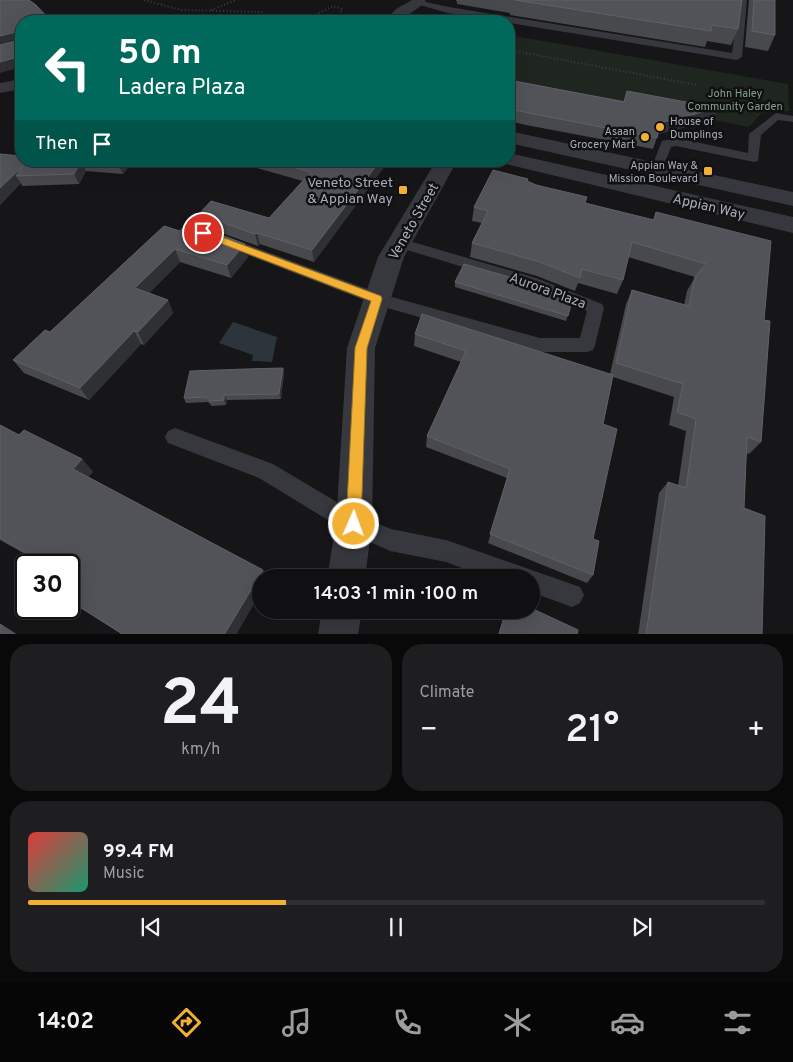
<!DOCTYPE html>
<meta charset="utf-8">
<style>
:root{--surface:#101012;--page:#1e1e20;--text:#f1f3f6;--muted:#9c9d9f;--line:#303032;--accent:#f2b134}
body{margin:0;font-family:Overpass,sans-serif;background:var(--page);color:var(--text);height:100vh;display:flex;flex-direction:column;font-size:19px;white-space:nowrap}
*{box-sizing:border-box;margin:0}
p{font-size:16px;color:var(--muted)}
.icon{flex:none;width:28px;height:28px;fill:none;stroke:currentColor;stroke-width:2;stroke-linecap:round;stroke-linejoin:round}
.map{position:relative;height:634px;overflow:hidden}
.drawer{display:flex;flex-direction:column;gap:10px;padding:10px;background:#09090a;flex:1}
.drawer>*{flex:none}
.top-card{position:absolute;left:15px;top:15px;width:500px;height:152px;border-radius:20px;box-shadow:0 5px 20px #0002,0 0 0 1px var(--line);background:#00695c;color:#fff;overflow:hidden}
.speed{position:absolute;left:15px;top:554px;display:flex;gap:10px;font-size:25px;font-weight:700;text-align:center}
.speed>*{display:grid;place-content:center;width:65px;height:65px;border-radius:50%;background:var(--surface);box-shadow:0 5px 20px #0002,0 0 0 1px var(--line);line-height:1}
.speed .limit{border:2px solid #111;border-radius:8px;background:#fff;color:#111}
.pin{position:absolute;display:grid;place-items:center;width:42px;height:42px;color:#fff;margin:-21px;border:2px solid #fff;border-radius:50%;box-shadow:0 1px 5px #0007}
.me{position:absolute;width:55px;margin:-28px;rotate:2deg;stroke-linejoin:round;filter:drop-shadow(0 0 4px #0008)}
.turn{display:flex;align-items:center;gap:18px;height:105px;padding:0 20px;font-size:22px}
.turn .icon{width:65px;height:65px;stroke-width:2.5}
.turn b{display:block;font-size:35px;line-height:42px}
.then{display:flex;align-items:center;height:48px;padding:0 20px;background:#0003;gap:10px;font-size:19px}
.big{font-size:38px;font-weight:600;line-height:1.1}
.drawer .widget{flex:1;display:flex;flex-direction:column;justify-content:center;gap:8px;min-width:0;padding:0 18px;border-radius:20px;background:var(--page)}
.drawer .dial{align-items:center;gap:0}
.dial b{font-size:65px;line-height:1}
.song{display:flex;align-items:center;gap:15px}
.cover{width:60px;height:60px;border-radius:8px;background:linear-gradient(135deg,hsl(0 70% 55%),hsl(160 70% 35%))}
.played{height:5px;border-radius:2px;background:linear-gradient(90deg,var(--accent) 35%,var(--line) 35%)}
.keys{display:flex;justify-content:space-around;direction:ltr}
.heat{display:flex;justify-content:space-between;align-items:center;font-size:28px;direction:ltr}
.drawer .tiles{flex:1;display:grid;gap:10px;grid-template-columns:1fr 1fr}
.widget:last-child{grid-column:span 2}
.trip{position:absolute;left:252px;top:569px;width:288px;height:50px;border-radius:25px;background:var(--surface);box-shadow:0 5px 20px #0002,0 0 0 1px var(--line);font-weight:600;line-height:50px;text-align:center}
.tab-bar{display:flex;height:80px;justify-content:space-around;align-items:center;background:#060607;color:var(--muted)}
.tab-bar .icon{width:35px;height:35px}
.tab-bar .active{color:var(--accent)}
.tab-bar b{font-size:22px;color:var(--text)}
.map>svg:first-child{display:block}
.green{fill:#1e261f}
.water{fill:#2c353c}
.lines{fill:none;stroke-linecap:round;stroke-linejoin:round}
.path{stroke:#3d3f44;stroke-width:2;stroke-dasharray:1 2.5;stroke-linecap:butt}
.service{fill:#37383d;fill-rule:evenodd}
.minor{fill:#37383d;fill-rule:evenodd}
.wall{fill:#47494d}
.shaded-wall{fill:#2f3033}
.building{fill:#525359;stroke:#5f6168}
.route{fill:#f2b134;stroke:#9d7322}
.poi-dot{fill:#f2b134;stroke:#111113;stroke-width:2}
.labels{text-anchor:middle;stroke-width:5;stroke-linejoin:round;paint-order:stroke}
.far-park-label{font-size:11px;fill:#7fa381;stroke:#111113}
.far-poi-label{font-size:11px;fill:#a8adb8;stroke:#111113;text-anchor:end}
.poi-label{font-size:14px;fill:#a8adb8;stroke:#111113;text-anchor:end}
.street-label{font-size:14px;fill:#a8adb8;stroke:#111113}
</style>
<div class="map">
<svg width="793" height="635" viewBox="0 0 793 635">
<rect width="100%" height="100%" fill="#161618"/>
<path class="green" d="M 509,35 L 788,84 L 789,111 L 762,113 L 749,127 L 509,80 Z"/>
<path class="water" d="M 233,322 L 277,337 L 272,362 L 252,361 L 253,355 L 219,343 Z"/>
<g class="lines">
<path class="path" d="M 144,0 L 181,10 L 263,12 L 264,21
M 211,10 L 236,0
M 303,21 L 333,6 L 342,9 L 338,21
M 509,50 L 697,85"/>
<path class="service" d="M 416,0 L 449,7 L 732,53 L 739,0 L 747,0 L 742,57 L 737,60 L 448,13 L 416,4 Z
M 776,113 L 793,116 L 793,122 L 778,120 L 761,135 L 758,161 L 754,162 L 676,146 L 671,147 L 661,172 L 653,172 L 651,169 L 662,141 L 676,138 L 748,153 L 749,134 Z
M 227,237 L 381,294 L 540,338 L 580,338 L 587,311 L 526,286 L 394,246 L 392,243 L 399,238 L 536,278 L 602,304 L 604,308 L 595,345 L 593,350 L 587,352 L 540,352 L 377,305 L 222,245 L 220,242 L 222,239 Z
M 175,428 L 273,464 L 362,517 L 391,529 L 446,540 L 580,587 L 584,595 L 580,603 L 572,607 L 531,592 L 531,578 L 489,578 L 446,562 L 390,551 L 346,531 L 259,478 L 168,443 L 165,437 L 168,431 Z"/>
<path class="minor" d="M 412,0 L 425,0 L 426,2 L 400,21 L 384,21 L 396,9 Z
M 21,79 L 21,89 L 0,93 L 0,83 Z
M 509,131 L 793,192 L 793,206 L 509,143 Z
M 509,153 L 793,217 L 793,233 L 502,163 L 500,161 L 509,161 Z
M 436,161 L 457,161 L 404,257 L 375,348 L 372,524 L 365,578 L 327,578 L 336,524 L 347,348 L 378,257 Z
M 322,610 L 362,610 L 358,635 L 318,635 Z"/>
</g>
<path class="wall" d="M 456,0 L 742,0 L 738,29 L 731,45 L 707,41 L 705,47 L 510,15 L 510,13 L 457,4 L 457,1 L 456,1 Z
M 749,0 L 775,0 L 775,35 L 768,51 L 745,47 Z
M 509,80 L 624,101 L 713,120 L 658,134 L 653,149 L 526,125 L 509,121 Z
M 0,154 L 21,161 L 133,161 L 123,174 L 86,171 L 79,184 L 22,186 L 21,183 L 0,205 Z
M 249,161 L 387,161 L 387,163 L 314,262 L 260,244 L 258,246 L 202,226 L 199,214 L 269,218 L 303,181 L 250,166 Z
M 527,181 L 585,203 L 653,220 L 656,212 L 764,320 L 761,442 L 749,454 L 746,453 L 744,508 L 762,635 L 638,635 L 659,493 L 668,482 L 678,486 L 686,431 L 669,425 L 674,397 L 613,377 L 603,424 L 593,539 L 593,575 L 587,583 L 488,543 L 507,478 L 426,447 L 427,436 L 461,362 L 414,346 L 415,334 L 610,374 L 626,304 L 632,290 L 684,305 L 687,291 L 695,277 L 628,257 L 623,280 L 617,294 L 578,283 L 575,291 L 537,276 L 470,257 L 472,243 L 482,223 L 472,221 L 474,207 Z
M 164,226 L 248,257 L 231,278 L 180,262 L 149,293 L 168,300 L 173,313 L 144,345 L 141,344 L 89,400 L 24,373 L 13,360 L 50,332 Z
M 455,282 L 572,301 L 566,321 L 455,287 Z
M 283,368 L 284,373 L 281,399 L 227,400 L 226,405 L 212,406 L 208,402 L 186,403 L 184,398 Z
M 0,425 L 19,435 L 82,459 L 93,472 L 88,477 L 263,570 L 267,578 L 261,578 L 236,635 L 123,635 L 69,601 L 69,565 L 41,563 L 0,540 Z
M 506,610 L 531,610 L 577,635 L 498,635 Z"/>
<path class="shaded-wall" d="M 16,32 L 21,41 L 0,46 L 0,36 Z
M 21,56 L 21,67 L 0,73 L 0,62 Z
M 718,108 L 713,120 L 655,135 L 660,123 Z
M 81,161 L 86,171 L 79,184 L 74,174 Z
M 121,161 L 133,161 L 123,174 L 118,164 Z
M 380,161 L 387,161 L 387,163 L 314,262 L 312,250 Z
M 23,166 L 16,176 L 21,183 L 0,205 L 0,188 Z
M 257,233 L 260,244 L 258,246 L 255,234 Z
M 245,244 L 248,257 L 231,278 L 227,265 Z
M 175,249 L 180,262 L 141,301 L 135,288 Z
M 168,300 L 173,313 L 144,345 L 138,332 Z
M 134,331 L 141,344 L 89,400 L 80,388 Z
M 283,368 L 284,373 L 281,399 L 279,394 Z
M 224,395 L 227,400 L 226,405 L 224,400 Z
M 82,459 L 93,472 L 85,481 L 73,469 Z
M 263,570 L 267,578 L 261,578 L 261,592 L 236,635 L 224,635 Z"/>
<path class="building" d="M 0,0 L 29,0 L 36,5 L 51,21 L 21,21 L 21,56 L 0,62 L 0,45 L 17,41 L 18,34 L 16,32 L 0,36 Z
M 515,0 L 742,0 L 738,29 L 712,25 L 711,31 Z
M 754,0 L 775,0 L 775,35 L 752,31 Z
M 509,80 L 624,102 L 627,91 L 718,108 L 660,123 L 657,138 L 509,109 Z
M 0,154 L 21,156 L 21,161 L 81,161 L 74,174 L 16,176 L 23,166 L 0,188 Z
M 88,161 L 121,161 L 118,164 Z
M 272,161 L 380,161 L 312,250 L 257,233 L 255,234 L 199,214 L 211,201 L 269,218 L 311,172 Z
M 493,170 L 528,179 L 527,181 L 536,185 L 587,197 L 585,203 L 654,220 L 656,212 L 771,241 L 764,320 L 770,321 L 761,442 L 747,437 L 744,508 L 765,516 L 762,635 L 646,635 L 668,482 L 686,488 L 696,419 L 677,412 L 683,384 L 616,363 L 632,290 L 689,306 L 695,277 L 706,264 L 632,242 L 623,280 L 582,269 L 580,278 L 540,262 L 472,243 L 488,211 L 474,207 Z
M 188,222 L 245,244 L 227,265 L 175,249 L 135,288 L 168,300 L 138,332 L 134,331 L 80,388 L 13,360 L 45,330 L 50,332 L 164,226 L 180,231 Z
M 464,264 L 527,282 L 572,301 L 568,316 L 455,282 Z
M 422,314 L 613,375 L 603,424 L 617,429 L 593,539 L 599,541 L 593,575 L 490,534 L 510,469 L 427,436 L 466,351 L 415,334 Z
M 283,368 L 279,394 L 224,395 L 224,400 L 210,401 L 206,397 L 184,398 L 190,371 L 246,369 Z
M 0,425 L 19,435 L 24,430 L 82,459 L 73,469 L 263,570 L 224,635 L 124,635 L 69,600 L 69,565 L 39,565 L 42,562 L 0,538 Z
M 531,608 L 578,630 L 577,635 L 499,635 L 506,610 L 531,610 Z
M 0,624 L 17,635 L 0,635 Z"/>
<path class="route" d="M 203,230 L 381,296 L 382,299 L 367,348 L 361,524 L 359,529 L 354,531 L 349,529 L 346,524 L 355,348 L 371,301 L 199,235 L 199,231 Z"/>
<g class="poi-dot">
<circle cx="660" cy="127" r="5"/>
<circle cx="645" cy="137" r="5"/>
<rect x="703" y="166" width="10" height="10" rx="2.5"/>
<rect x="398" y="185" width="10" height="10" rx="2.5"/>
</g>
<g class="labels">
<g class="far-park-label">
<text x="735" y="97">John Haley<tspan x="735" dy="13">Community Garden</tspan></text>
</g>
<g class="far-poi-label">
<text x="670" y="125" text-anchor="start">House of<tspan x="670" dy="13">Dumplings</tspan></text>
<text x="635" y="135">Asaan<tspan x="635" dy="13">Grocery Mart</tspan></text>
<text x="698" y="169">Appian Way &amp;<tspan x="698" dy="13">Mission Boulevard</tspan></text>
</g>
<g class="poi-label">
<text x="393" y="187">Veneto Street<tspan x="393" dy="16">&amp; Appian Way</tspan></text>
</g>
<g class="street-label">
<text transform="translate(709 206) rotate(13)" y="5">Appian Way</text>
<text transform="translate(413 221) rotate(-60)" y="5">Veneto Street</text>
<text transform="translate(548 290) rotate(20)" y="5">Aurora Plaza</text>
</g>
</g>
</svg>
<div class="speed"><div class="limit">30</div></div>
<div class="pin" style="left:203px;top:233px;background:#d93025"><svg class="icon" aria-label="arrive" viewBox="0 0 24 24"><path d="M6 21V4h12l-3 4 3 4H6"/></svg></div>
<svg class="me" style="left:354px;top:524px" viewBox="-20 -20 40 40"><circle r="17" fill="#f2b134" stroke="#fff" stroke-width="3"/><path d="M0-11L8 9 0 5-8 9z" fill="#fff"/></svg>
<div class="trip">14:03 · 1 min · 100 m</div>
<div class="top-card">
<div class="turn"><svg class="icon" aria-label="left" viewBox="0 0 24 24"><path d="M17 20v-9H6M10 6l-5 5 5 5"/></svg><div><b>50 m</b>Ladera Plaza</div></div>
<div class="then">Then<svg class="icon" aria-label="arrive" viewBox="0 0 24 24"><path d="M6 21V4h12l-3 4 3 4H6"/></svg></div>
</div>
</div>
<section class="drawer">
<div class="tiles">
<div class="widget dial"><b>24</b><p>km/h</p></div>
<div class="widget"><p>Climate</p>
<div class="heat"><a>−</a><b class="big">21°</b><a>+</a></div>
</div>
<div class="widget">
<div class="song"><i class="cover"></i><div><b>99.4 FM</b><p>Music</p></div></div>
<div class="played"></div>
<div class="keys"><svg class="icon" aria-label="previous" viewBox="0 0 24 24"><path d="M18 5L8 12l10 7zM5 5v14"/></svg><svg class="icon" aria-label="pause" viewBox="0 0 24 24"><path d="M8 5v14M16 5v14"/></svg><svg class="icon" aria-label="next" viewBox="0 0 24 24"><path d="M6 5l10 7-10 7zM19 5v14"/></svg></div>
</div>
</div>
</section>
<nav class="tab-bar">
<b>14:02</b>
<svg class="icon active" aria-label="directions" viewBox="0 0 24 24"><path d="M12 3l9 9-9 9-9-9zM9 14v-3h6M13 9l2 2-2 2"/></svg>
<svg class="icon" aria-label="music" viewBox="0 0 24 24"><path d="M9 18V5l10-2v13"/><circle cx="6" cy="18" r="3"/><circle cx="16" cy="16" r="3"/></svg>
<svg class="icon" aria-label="phone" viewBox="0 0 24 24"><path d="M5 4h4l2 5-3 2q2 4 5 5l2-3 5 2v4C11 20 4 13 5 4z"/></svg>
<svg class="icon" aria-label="climate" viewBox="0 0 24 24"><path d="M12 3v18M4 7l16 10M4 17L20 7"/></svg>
<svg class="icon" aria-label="car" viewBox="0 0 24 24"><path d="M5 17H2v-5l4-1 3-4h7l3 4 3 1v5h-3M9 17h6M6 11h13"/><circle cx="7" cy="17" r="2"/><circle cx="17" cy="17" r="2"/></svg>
<svg class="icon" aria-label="filters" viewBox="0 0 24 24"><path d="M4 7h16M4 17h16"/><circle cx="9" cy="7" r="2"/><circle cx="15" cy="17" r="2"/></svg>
</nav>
